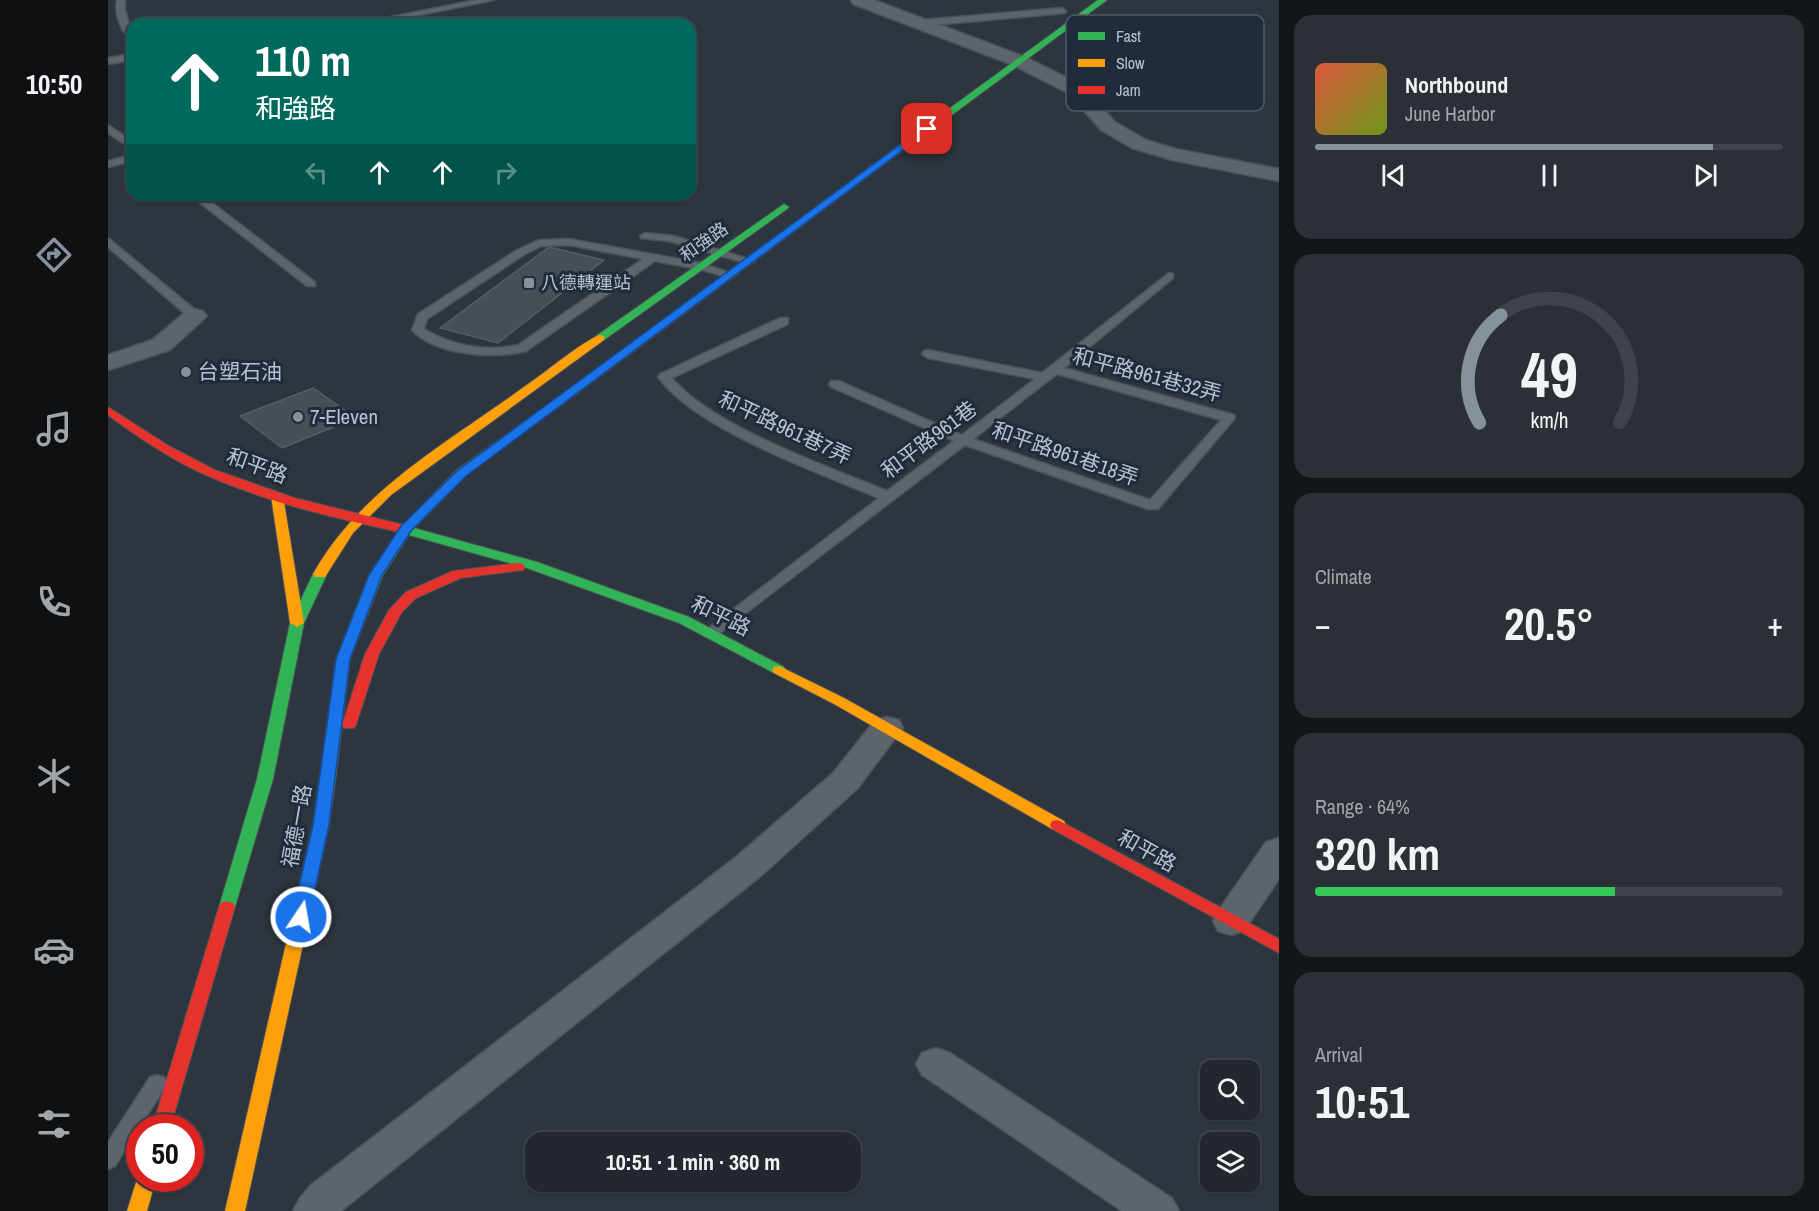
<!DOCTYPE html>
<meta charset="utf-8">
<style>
:root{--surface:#22282e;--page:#2a3036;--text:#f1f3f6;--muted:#a2a6aa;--line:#3f444a;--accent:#87919c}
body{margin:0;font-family:"Archivo Narrow","Noto Sans TC",sans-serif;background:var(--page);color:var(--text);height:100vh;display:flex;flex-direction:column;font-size:22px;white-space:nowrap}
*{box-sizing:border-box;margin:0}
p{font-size:20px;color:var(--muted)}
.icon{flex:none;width:33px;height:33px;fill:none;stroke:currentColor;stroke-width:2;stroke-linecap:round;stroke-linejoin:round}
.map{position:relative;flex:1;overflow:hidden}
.details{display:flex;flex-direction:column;gap:15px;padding:15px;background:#131619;width:540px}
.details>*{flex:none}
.guide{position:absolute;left:18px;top:18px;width:570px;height:183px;border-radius:18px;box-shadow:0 2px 4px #0004,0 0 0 2px var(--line);background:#00695c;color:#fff;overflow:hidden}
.fabs{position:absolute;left:1092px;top:1060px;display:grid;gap:12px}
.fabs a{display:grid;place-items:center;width:60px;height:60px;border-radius:12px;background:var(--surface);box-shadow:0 2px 4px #0004,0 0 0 2px var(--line);font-size:30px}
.speed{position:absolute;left:18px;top:1114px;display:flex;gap:12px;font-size:30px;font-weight:700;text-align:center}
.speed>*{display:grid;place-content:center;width:78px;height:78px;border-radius:50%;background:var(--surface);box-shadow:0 2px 4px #0004,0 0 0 2px var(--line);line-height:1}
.speed .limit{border:9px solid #d22;background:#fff;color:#111}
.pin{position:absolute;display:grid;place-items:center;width:51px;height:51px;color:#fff;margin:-26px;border-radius:12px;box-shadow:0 3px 9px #0006}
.me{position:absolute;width:66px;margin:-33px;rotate:12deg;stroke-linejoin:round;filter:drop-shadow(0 0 4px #0008)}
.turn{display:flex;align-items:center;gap:21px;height:126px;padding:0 30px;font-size:27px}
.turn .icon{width:78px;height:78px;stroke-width:2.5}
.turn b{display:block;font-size:42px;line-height:51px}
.lanes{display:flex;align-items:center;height:57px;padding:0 30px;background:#0003;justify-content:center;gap:30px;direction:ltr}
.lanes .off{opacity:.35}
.big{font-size:45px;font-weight:700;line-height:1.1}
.details .widget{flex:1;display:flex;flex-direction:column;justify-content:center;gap:9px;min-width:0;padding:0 21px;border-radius:18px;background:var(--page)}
.details .dial{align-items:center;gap:0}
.dial svg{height:156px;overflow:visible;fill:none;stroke:var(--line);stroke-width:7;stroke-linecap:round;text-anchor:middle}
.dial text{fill:var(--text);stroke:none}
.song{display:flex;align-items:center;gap:18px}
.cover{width:72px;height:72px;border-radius:9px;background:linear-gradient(135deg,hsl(10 70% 55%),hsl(80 70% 35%))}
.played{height:6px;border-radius:3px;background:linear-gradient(90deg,var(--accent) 85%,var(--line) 85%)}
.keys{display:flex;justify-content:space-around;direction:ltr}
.heat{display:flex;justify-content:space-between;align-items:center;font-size:33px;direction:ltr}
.charge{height:9px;border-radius:4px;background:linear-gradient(90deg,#34c759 64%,var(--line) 0)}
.trip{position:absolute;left:417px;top:1132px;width:336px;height:60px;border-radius:18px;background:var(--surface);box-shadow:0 2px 4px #0004,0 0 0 2px var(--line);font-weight:700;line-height:60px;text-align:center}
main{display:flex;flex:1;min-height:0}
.tab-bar{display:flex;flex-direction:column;width:108px;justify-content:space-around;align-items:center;background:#0e1012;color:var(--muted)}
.tab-bar .icon{width:42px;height:42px}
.tab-bar .current{color:var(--accent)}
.tab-bar b{font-size:27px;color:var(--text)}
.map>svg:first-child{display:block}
.building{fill:#474e56;stroke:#555d65;stroke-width:1.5}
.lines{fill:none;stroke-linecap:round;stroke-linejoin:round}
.lane-casing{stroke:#4c5158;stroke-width:3}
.street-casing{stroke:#4c5158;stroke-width:3}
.fast-casing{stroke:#4c5158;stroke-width:2}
.slow-casing{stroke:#4c5158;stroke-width:2}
.jam-casing{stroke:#4c5158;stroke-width:2}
.lane{fill:#5e646b;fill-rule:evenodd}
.street{fill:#5e646b;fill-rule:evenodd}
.fast{fill:#30b455;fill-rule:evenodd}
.slow{fill:#ff9f0a;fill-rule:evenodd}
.jam{fill:#e5322d;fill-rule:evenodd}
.route{fill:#1a73e8;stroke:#114b97;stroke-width:1.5}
.poi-dot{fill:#87919c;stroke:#1f2c3b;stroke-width:2}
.labels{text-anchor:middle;stroke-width:6;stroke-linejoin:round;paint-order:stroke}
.far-street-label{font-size:18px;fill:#b8c2ce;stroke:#1f2c3b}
.far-poi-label{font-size:18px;fill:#b8c2ce;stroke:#1f2c3b;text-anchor:start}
.poi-label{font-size:21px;fill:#b8c2ce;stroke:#1f2c3b;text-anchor:start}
.street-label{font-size:21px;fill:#b8c2ce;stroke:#1f2c3b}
.key{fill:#1f2c3b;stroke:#4d5967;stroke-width:1.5}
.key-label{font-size:16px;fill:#b8c2ce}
</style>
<main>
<nav class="tab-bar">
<b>10:50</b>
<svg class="icon current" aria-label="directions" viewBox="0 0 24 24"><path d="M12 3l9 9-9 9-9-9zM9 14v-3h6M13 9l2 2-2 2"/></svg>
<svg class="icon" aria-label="music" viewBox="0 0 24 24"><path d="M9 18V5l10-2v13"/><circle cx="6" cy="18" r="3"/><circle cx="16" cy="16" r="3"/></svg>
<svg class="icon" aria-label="phone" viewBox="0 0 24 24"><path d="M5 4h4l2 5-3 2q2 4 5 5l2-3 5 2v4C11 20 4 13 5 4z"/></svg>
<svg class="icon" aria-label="climate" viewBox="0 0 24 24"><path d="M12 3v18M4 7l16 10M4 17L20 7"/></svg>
<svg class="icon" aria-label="car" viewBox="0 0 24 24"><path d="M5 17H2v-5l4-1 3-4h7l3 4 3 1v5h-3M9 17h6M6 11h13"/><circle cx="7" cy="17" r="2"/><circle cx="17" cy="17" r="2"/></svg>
<svg class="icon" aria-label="filters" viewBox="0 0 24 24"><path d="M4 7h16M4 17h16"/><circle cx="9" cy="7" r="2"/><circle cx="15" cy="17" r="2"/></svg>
</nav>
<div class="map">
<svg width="1171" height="1211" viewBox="0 0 1171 1211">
<rect width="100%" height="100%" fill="#2d353e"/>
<path class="building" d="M 441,247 L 496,260 L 390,343 L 332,328 Z
M 205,388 L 248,418 L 174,448 L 132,416 Z"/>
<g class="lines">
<g class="lane-casing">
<path id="lane" d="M 9,0 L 17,0 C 15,15 24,25 24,41 C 13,34 6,12 9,0 Z
M 368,0 L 386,0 L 266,24 L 248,24 Z
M 954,8 L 958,11 L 957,13 L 813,26 L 809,23 L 813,20 Z
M 24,54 L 24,60 L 0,64 L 0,58 Z
M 0,125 L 24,141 L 24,149 L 0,133 Z
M 24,155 L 24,161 L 0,167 L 0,161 Z
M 82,195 L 94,195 L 207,282 L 207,286 L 199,286 Z
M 537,233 L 566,236 L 647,261 L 641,264 L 561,241 L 533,238 L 532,236 Z
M 0,238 L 91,313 L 91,319 L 83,319 L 0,247 Z
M 461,239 L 593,263 L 628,275 L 622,278 L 591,269 L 547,261 L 418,351 C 386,359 328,356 304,330 L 310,314 L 409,250 L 431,240 ZM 461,245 L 535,259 L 410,345 C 378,352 344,346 316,329 L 319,319 L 417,254 L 433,246 Z
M 1061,273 L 1065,274 L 1065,278 L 956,368 L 1126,415 L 1127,418 L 1050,509 L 1040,509 L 857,445 L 608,636 L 598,636 L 595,633 L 598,630 L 771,498 C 709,472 589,430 550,377 L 552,374 L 672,318 L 680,318 L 680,324 L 564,378 C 605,427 719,466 779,491 L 846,441 L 723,387 L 721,384 L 723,381 L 731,381 L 854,435 L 927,379 L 820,358 L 814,354 L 816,351 L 820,350 L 934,373 ZM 949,374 L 1113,420 L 1042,500 L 865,439 Z
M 49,1075 L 56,1077 L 59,1083 L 56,1089 L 7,1166 L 0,1169 L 0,1142 L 42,1077 Z"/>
</g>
<g class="street-casing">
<path id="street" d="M 743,0 L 766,0 L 917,57 L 974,85 L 1007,122 L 1038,140 L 1068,149 L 1171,169 L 1171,181 L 1064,160 L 1024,148 L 993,130 L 960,93 L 905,65 L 745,4 Z
M 87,309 L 95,311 L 99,316 L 62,350 L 0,370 L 0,355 L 44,340 L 79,311 Z
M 779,717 L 791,720 L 795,728 L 749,789 L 654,875 L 233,1211 L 185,1211 L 192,1198 L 203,1185 L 628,857 L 725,773 L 767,720 Z
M 1171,838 L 1171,879 L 1136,931 L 1123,935 L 1110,931 L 1105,921 L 1110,911 L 1158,842 Z
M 828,1048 L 842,1053 L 1064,1198 L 1071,1211 L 1014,1211 L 814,1075 L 808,1064 L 814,1053 Z"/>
</g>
<g class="fast-casing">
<path id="fast" d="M 990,0 L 999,0 L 818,134 L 812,134 L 812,130 Z
M 676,204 L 681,207 L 679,209 L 496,340 L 488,340 L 488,336 Z
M 518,349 L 522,350 L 522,354 L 357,476 L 306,528 L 429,562 L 581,617 L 676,667 L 678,670 L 676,673 L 666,673 L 571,623 L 419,568 L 301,535 L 275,575 L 242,659 L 227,783 L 224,787 L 214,787 L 211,783 L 228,659 L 261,575 L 290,532 L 285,528 L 286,525 L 295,525 L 349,470 Z
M 212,570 L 219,574 L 196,623 L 165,779 L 127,907 L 125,911 L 119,913 L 113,911 L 111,907 L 149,779 L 182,623 L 205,574 Z"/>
</g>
<g class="slow-casing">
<path id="slow" d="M 492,335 L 496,336 L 496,340 L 283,495 L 245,533 L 217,577 L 207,577 L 205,574 C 253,488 343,441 420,384 C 437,373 476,340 492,335 Z
M 169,492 L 175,496 L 196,623 L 189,627 L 182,623 L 163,496 Z
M 671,666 L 736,698 L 956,821 L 958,825 L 956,829 L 944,829 L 726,704 L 666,673 L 664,670 L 666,667 Z
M 219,778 L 224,779 L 227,783 L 221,825 L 137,1211 L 117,1211 L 205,825 L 211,783 L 214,779 Z
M 31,1173 L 32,1179 L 48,1179 L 39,1211 L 19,1211 Z"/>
</g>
<g class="jam-casing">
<path id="jam" d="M 812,130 L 819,132 L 522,354 L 514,354 L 514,350 Z
M 0,407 L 61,446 L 107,470 L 187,498 L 296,525 L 297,528 L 291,532 C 222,517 149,500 85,469 C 55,454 27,435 0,415 Z
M 410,563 L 415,564 L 417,567 L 415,570 L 353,578 L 308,598 L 294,612 L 271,654 L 248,725 L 246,728 L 236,728 L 234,725 L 257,654 L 281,610 L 298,592 L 345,571 Z
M 950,820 L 1171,939 L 1171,953 L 944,829 L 942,825 L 944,821 Z
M 119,901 L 125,903 L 127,907 L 62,1128 L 44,1128 L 111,907 L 113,903 Z"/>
</g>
<use href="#lane" class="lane"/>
<use href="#street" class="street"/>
<use href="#fast" class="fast"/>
<use href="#slow" class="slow"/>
<use href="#jam" class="jam"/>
</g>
<path class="route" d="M 816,127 L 823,129 L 358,476 L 303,531 L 274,575 L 242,659 L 221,825 L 201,917 L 199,921 L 193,923 L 187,921 L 184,917 L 205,825 L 228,659 L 261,575 L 293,526 L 349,471 Z"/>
<g class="poi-dot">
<rect x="415" y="277" width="12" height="12" rx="3"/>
<circle cx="78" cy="372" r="6"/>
<circle cx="190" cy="417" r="6"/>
</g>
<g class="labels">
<g class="far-street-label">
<text transform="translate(596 242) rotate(-35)" y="6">和強路</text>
</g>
<g class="far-poi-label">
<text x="433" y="289">八德轉運站</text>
</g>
<g class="poi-label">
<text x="90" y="379">台塑石油</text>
<text x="202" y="424">7-Eleven</text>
</g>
<g class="street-label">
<text transform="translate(1039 375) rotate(15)" y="7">和平路961巷32弄</text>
<text transform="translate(677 428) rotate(25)" y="7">和平路961巷7弄</text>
<text transform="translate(821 440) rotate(-37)" y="7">和平路961巷</text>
<text transform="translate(957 454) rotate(19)" y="7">和平路961巷18弄</text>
<text transform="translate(149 466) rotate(20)" y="7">和平路</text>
<text transform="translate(613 616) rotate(26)" y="7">和平路</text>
<text transform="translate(189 826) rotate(-80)" y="7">福德一路</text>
<text transform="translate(1039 851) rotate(29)" y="7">和平路</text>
</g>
</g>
<rect x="958" y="15" width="198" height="96" rx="9" class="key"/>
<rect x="970" y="32" width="27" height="8" fill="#30b455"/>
<rect x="970" y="59" width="27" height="8" fill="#ff9f0a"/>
<rect x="970" y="86" width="27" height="8" fill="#e5322d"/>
<g class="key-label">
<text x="1008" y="42">Fast</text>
<text x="1008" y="69">Slow</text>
<text x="1008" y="96">Jam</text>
</g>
</svg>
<div class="fabs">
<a><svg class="icon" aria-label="search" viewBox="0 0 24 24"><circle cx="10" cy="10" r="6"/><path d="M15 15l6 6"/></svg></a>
<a><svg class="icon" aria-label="layers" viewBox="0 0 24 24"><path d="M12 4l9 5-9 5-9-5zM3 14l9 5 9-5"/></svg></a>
</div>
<div class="speed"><div class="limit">50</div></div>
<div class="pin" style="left:819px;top:129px;background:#d93025"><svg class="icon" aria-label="arrive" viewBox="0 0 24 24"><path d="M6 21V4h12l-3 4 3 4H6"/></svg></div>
<svg class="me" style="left:193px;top:917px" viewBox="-20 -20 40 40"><circle r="17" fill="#1a73e8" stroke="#fff" stroke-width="3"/><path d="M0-11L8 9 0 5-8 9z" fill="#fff"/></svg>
<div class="trip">10:51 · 1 min · 360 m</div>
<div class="guide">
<div class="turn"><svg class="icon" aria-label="ahead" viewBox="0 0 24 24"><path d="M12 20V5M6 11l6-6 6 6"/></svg><div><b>110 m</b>和強路</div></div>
<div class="lanes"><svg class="icon off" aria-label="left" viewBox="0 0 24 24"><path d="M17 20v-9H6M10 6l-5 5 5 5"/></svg><svg class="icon" aria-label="ahead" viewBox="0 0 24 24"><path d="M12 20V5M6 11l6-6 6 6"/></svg><svg class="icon" aria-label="ahead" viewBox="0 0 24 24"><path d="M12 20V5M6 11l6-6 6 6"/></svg><svg class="icon off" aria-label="right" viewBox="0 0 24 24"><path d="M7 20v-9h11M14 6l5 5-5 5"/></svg></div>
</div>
</div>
<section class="details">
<div class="widget">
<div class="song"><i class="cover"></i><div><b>Northbound</b><p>June Harbor</p></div></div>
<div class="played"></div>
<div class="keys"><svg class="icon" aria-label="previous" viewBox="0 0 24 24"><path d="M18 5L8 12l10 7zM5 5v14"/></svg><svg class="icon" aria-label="pause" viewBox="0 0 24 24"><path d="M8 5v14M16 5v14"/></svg><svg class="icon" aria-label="next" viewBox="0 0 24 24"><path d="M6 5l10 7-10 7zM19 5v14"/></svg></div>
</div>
<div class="widget dial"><svg viewBox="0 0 100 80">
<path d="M14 69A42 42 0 1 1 86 69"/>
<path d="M14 69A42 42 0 0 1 25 14" stroke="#87919c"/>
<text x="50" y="56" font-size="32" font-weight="700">49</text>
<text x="50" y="72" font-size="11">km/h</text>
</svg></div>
<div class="widget"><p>Climate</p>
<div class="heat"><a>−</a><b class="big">20.5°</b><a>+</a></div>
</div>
<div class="widget"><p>Range · 64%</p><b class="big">320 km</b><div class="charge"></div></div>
<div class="widget"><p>Arrival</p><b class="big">10:51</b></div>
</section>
</main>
